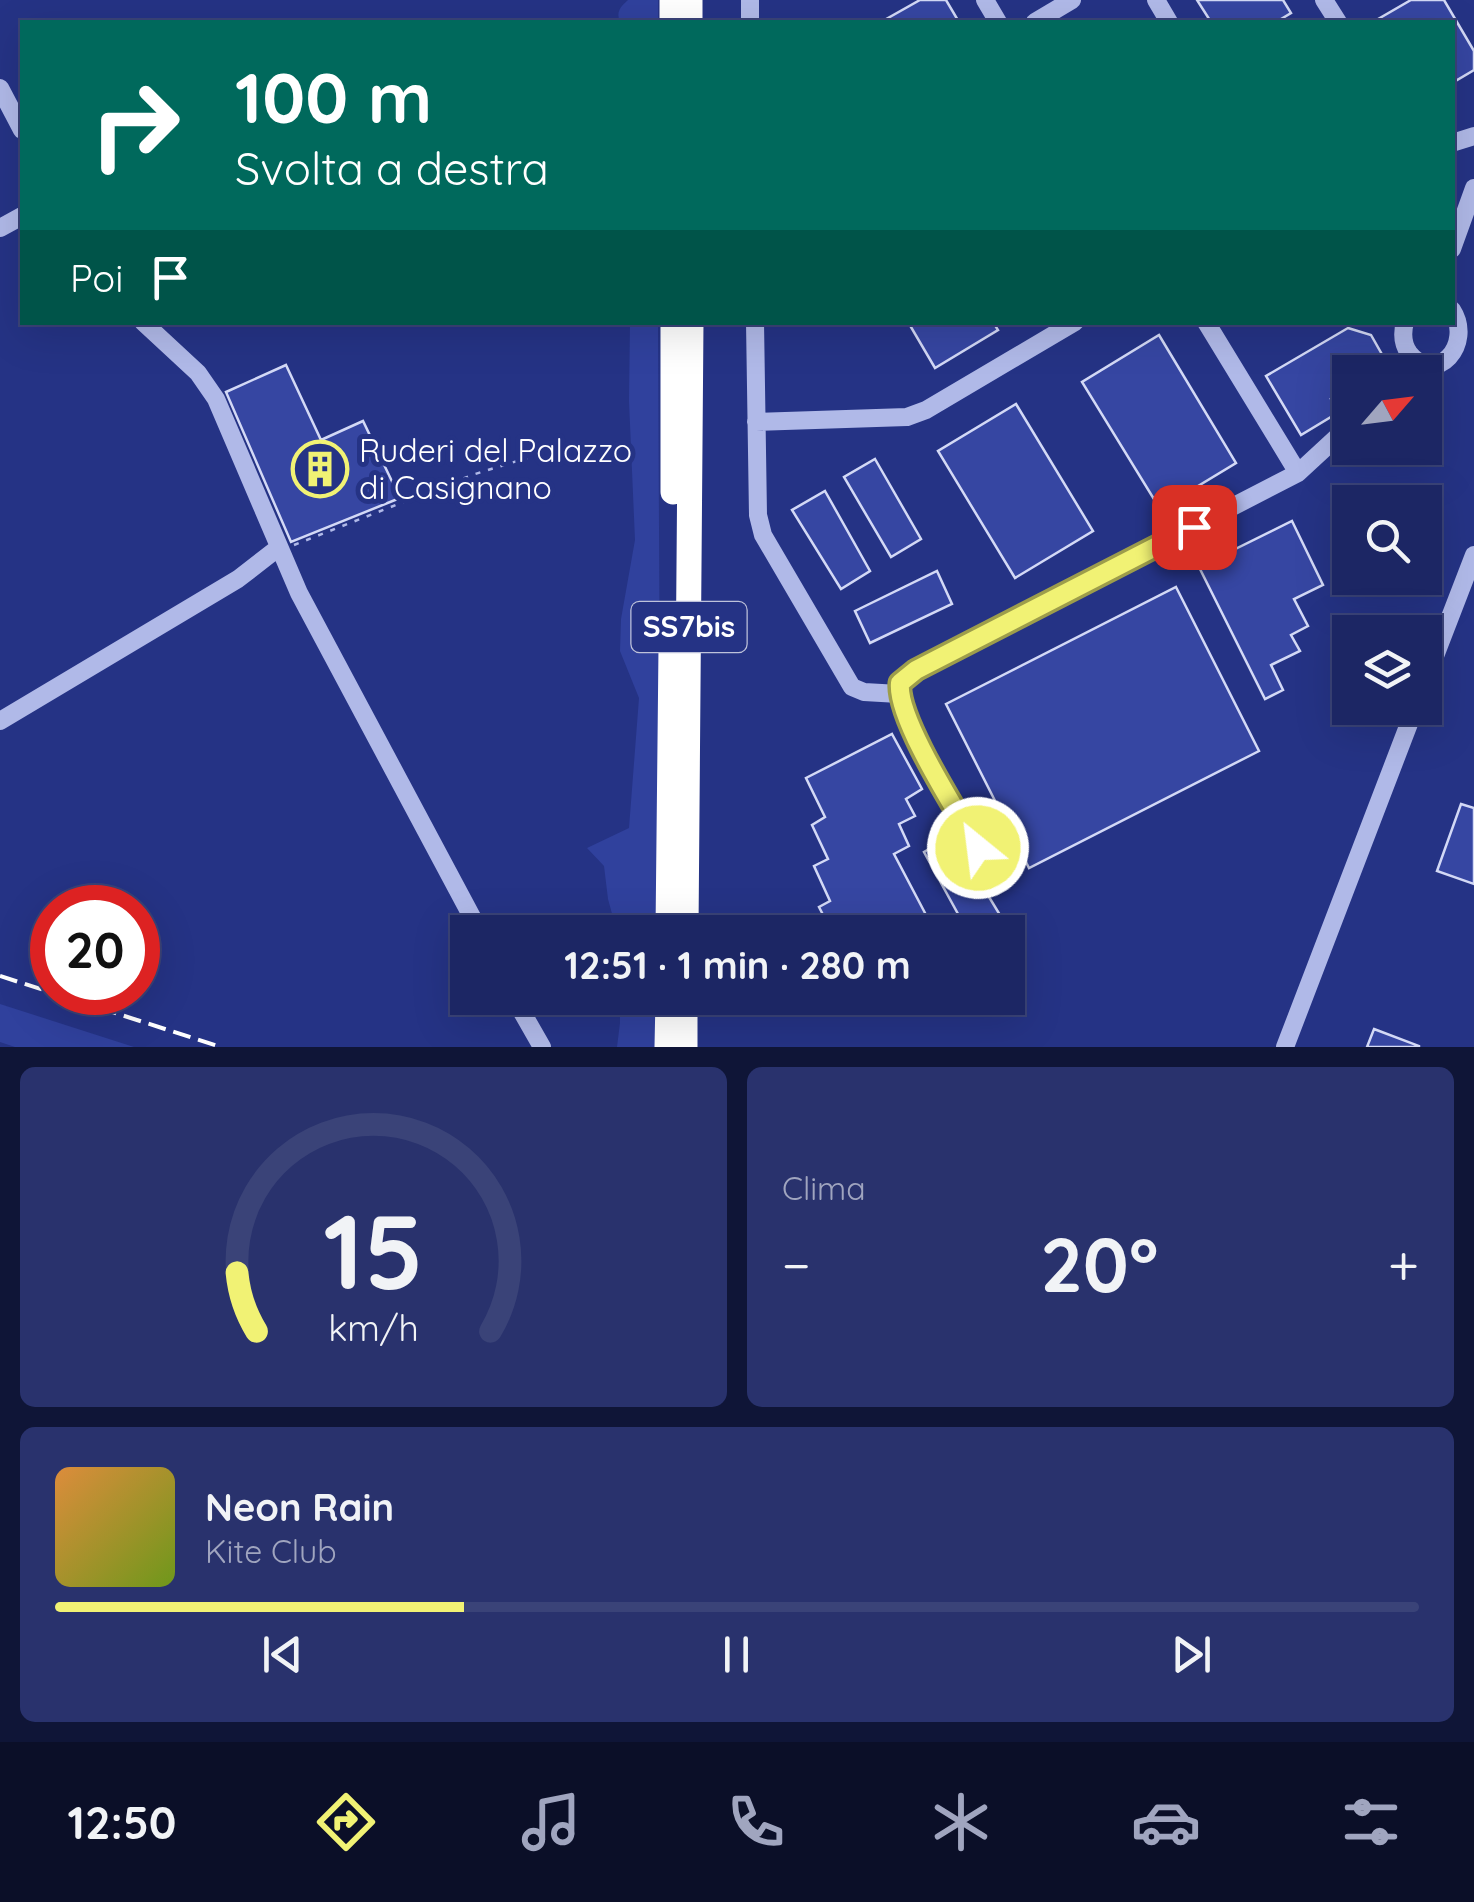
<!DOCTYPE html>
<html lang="it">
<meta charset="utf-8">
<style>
:root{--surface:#1c2664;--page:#29326d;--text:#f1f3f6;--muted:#a0a5bf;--line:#3a4378;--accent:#f1f274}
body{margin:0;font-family:Quicksand,sans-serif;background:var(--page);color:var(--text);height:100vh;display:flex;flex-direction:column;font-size:38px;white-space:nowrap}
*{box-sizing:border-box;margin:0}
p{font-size:32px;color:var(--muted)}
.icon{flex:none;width:55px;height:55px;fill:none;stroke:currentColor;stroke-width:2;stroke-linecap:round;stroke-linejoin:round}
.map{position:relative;height:1047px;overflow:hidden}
.details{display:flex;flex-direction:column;gap:20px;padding:20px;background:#0f1537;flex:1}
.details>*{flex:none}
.top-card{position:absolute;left:20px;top:20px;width:1435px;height:305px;border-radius:0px;box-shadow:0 10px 40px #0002,0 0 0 2px var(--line);background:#00695c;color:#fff;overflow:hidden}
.needle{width:65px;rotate:62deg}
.tools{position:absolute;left:1332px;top:355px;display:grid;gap:20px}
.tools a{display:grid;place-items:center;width:110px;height:110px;border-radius:0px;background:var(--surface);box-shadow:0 10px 40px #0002,0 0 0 2px var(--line);font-size:50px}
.speed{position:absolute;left:30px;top:885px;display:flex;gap:20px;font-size:50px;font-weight:700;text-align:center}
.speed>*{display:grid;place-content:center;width:130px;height:130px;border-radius:50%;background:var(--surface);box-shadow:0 10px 40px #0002,0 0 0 2px var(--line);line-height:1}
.speed .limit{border:15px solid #d22;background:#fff;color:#111}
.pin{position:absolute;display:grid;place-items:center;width:85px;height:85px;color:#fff;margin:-42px;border-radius:20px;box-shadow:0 5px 15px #0006}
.me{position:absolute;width:110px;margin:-55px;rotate:331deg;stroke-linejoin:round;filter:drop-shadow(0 0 8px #0008)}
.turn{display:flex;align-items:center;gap:35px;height:210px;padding:0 50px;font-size:45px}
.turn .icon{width:130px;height:130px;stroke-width:2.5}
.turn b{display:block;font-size:70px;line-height:85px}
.then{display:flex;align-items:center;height:95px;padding:0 50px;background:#0003;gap:20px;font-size:38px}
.big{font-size:75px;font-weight:700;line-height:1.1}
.details .widget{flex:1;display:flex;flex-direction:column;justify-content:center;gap:15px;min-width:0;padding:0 35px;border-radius:15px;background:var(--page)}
.details .dial{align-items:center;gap:0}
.dial svg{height:260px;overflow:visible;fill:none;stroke:var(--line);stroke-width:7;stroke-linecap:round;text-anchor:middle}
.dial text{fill:var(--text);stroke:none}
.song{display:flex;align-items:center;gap:30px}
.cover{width:120px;height:120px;border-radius:15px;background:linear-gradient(135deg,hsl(30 70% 55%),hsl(80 70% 35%))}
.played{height:10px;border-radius:5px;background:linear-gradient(90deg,var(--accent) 30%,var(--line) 30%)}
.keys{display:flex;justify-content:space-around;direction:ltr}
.heat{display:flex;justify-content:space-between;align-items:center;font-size:55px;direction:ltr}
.details .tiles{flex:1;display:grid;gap:20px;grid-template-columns:1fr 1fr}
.widget:last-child{grid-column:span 2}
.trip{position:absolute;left:450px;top:915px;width:575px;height:100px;border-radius:0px;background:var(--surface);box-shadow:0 10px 40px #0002,0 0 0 2px var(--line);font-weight:700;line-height:100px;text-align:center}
.tabs{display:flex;height:160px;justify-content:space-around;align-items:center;background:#0b0f28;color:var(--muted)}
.tabs .icon{width:70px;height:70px}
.tabs .on{color:var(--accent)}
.tabs b{font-size:45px;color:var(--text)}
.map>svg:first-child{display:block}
.green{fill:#30419d}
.building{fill:#3646a2;stroke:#d3d9f6;stroke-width:2.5}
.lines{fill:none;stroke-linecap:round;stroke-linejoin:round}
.path{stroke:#b0b9e8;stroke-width:2.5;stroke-dasharray:5 8;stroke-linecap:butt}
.minor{stroke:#b0b9e8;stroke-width:18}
.highway{stroke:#fff;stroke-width:25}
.rail{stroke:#fff;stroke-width:4;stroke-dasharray:18 8;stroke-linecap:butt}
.route-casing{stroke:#9d9d4b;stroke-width:25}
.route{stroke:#f1f274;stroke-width:18}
.labels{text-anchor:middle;stroke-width:10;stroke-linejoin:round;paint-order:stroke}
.shield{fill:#253385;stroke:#bec2da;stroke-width:2.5}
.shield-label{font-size:30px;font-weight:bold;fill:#fff}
.poi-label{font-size:32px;fill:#fff;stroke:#253385;text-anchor:start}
</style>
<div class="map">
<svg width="1474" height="1047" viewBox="0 0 1474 1047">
<rect width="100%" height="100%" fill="#253385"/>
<path class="green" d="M 628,0 L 658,0 L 658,22 L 620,22 C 616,12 620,7 628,0 Z
M 630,323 L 658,323 L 661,932 L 617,932 L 608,899 L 604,866 L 587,848 L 629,828 L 639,698 L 620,651 L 621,619 L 635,540 L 629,401 Z
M 620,998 L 661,998 L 659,1047 L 617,1047 L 620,1023 Z
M 0,1004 L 134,1047 L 15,1047 L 0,1042 Z"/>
<path class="building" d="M 920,0 L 946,0 L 959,22 L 881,22 Z
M 1197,0 L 1283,0 L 1291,13 L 1276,22 L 1211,22 Z
M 1411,0 L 1444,0 L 1474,51 L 1474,70 L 1452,83 L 1452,22 L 1373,22 Z
M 908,322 L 993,322 L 998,330 L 935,368 Z
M 1348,328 L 1371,335 L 1388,365 L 1375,372 L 1350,372 L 1350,388 L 1331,399 L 1339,412 L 1301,435 L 1266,376 Z
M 1159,335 L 1236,463 L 1160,509 L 1082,382 Z
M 286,365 L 321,440 L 363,421 L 400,498 L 291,542 L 226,392 Z
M 1016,404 L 1093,531 L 1015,578 L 938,451 Z
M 875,459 L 921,539 L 891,557 L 844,477 Z
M 825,491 L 870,571 L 841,589 L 792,510 Z
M 1292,521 L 1323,585 L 1294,599 L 1308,626 L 1291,635 L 1300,651 L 1271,665 L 1283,690 L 1265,699 L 1199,567 Z
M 937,571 L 952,604 L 870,643 L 855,611 Z
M 1176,587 L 1259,751 L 1029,868 L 946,704 Z
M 892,734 L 922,789 L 906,799 L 915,816 L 899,824 L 909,846 L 894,854 L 935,932 L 832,932 L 819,907 L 830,901 L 814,866 L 828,859 L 812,825 L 825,817 L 806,778 Z
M 1461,804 L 1474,808 L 1474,884 L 1437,871 Z
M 952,836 L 1000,915 L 968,932 L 924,852 Z
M 1374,1029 L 1419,1046 L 1419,1047 L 1367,1047 Z"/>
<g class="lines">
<path class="path" d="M 294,545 L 475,474 L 527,458"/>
<path class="minor" d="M 750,0 L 750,22
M 985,0 L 998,22
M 1156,0 L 1169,22
M 1324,0 L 1338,22
M 1035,22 L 1072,0
M 0,88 L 22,130
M 1452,143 L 1474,136
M 0,228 L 22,216
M 1452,249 L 1474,188
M 143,322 L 198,373 L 216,399 L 299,593 L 480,932
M 755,322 L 758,515 L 763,535 L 852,687 L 864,692 L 899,694
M 1206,322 L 1298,473
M 1405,322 C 1402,333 1402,343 1409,353 C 1436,387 1474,344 1452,310
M 756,422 L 907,417 L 926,410 L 1075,322
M 1425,682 L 1474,555
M 0,721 L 238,579 L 278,548
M 995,879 L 909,725 L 899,694 L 900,683 L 916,670 L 1298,473 L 1350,425
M 514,998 L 542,1047
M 1285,1047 L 1415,708"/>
<path class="highway" d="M 672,0 L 672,22
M 690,0 L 690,22
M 673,322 L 673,492
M 668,932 L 671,647
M 686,932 L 691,322
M 667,1047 L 668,998
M 685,1047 L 685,998"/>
<path class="rail" d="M 0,976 L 221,1047"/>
</g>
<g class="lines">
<g class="route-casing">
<path id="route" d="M 978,848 C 958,813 896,718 900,683 L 916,670 L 1194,527"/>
</g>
<use href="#route" class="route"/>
</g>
<defs>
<g id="building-ring" transform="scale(2.875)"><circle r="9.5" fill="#253385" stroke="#f1f274" stroke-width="1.5"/><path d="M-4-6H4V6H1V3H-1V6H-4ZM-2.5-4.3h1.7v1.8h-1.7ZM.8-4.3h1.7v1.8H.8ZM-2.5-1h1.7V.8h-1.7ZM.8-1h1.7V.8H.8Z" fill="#f1f274"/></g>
</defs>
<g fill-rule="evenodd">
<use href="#building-ring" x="320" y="469"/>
</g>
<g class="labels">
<rect class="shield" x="631.5" y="602" width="115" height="50" rx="8"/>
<g class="shield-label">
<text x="689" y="637">SS7bis</text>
</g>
<g class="poi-label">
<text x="359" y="462">Ruderi del Palazzo<tspan x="359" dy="37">di Casignano</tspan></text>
</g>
</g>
</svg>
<div class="tools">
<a><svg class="needle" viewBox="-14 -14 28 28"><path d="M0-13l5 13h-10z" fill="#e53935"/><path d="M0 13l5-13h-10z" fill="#a0a5bf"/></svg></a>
<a><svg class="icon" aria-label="search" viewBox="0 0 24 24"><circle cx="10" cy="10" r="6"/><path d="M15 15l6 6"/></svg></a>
<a><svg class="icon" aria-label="layers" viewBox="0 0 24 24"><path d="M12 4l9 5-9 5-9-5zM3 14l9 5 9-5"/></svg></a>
</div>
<div class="speed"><div class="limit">20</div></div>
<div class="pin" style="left:1194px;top:527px;background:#d93025"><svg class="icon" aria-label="arrive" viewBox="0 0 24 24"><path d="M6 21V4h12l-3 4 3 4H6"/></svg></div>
<svg class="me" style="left:978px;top:848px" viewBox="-20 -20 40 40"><circle r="17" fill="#f1f274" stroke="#fff" stroke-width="3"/><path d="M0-11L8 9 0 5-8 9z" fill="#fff"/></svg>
<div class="trip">12:51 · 1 min · 280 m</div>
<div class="top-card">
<div class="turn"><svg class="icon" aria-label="right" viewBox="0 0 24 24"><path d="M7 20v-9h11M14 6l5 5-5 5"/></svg><div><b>100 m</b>Svolta a destra</div></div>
<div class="then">Poi<svg class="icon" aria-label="arrive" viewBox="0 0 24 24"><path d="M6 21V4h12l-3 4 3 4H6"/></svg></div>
</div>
</div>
<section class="details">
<div class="tiles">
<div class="widget dial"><svg viewBox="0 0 100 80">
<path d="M14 69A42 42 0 1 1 86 69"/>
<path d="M14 69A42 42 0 0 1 8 51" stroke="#f1f274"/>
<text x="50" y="56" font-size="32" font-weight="700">15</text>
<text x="50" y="72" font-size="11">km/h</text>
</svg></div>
<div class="widget"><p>Clima</p>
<div class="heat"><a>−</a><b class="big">20°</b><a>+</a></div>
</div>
<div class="widget">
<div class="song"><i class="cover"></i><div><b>Neon Rain</b><p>Kite Club</p></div></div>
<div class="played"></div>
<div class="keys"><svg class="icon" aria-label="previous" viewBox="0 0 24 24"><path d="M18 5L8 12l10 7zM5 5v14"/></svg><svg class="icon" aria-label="pause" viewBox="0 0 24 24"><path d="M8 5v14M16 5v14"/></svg><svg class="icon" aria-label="next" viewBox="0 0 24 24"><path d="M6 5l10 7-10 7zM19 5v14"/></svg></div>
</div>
</div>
</section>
<nav class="tabs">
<b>12:50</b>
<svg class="icon on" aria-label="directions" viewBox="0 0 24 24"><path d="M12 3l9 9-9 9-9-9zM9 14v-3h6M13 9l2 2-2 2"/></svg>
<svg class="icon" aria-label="music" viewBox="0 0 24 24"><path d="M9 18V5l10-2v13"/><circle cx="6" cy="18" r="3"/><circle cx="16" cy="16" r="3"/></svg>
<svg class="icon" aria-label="phone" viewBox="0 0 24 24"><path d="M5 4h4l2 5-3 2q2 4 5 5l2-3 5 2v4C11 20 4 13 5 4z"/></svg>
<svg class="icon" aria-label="climate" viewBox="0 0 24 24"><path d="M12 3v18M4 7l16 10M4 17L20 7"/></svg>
<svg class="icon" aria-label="car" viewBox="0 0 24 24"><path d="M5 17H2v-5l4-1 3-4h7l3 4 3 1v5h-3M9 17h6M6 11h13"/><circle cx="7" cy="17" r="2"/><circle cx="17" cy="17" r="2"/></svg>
<svg class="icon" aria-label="filters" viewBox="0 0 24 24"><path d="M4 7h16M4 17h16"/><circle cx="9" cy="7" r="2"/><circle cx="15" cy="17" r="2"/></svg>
</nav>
